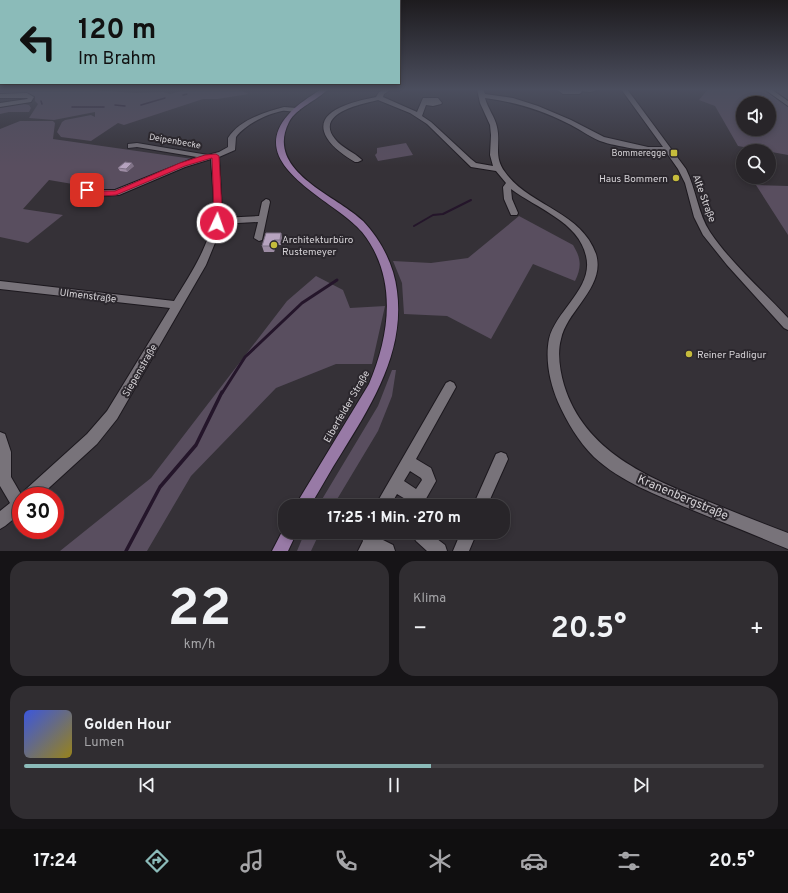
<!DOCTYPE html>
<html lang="de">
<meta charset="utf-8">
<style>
:root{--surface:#282529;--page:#302d31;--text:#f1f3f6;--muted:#a5a5a8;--line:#444246;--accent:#8bbbb9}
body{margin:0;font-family:Overpass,sans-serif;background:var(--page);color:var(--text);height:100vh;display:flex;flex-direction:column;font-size:15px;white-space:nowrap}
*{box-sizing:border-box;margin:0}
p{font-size:13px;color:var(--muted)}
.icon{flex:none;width:22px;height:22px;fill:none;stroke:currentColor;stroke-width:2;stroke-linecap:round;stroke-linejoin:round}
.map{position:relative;height:551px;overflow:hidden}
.panel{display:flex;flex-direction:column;gap:10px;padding:10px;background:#161417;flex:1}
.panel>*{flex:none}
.top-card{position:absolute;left:0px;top:0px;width:400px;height:84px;box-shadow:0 2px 6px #0003,0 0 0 1px var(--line);background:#8bbbb9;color:#111;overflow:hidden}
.controls{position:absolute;left:736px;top:96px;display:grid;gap:8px}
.controls a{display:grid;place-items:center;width:40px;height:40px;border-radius:50%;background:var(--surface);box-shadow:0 2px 6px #0003,0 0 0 1px var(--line);font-size:20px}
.speed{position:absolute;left:12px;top:487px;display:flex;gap:8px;font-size:20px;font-weight:700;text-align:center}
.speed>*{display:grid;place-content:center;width:52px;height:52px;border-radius:50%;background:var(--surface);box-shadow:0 2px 6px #0003,0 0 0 1px var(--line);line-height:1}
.speed .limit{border:6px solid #d22;background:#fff;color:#111}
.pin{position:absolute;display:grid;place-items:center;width:34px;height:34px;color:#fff;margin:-17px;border-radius:8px;box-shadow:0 2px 6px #0006}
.me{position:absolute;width:44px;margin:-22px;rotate:3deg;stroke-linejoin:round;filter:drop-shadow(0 0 3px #0008)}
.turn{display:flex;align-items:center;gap:14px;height:84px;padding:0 12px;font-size:18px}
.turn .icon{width:52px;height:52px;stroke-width:2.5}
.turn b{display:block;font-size:28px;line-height:34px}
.big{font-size:30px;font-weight:700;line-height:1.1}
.panel .tile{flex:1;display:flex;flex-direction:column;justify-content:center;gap:6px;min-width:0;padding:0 14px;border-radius:16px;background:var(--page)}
.panel .dial{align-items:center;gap:0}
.dial b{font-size:52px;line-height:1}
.song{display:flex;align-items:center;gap:12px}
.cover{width:48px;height:48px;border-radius:6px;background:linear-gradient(135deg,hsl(230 70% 55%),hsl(50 70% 35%))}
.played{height:4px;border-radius:2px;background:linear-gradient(90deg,var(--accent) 55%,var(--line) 55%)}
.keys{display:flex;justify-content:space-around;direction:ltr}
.heat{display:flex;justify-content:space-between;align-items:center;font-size:22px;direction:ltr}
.panel .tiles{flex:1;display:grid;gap:10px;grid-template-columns:1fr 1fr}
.tile:last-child{grid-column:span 2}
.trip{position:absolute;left:278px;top:499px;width:232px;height:40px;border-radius:16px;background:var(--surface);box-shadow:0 2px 6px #0003,0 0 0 1px var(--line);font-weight:700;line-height:40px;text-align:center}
.menu{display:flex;height:64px;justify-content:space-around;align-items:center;background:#100f10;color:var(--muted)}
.menu .icon{width:28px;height:28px}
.menu .on{color:var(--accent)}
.menu b{font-size:18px;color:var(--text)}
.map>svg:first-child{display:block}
.green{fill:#594e5f;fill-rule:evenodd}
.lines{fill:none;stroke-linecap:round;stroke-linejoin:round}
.stream-far3{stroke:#24152a;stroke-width:1.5}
.stream-far2{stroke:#24152a;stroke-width:2}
.stream-far1{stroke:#24152a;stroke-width:3}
.stream{stroke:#24152a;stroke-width:3.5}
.minor-casing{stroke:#1c181e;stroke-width:2}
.major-casing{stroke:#1c181e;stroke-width:2}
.minor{fill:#78737a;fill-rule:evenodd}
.major{fill:#987aa6;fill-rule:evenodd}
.wall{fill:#9d8ca4}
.shaded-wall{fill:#7f7286}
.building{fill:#b6a3bf;stroke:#7f7286}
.route{fill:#e11d48;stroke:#92132f}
.poi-dot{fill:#c6bc3c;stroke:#2b272d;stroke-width:1.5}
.labels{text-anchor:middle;stroke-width:4;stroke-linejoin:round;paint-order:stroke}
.far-street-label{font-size:9px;fill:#d5d2d6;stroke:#2b272d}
.far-poi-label{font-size:9px;fill:#d5d2d6;stroke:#2b272d;text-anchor:end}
.poi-label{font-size:10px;fill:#d5d2d6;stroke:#2b272d;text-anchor:start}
.street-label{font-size:10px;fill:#d5d2d6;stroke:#2b272d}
.near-street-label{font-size:12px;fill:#d5d2d6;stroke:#2b272d}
</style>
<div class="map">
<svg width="788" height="551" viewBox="0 0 788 551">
<rect width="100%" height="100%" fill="#353137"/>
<path class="green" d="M 0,89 L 77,89 L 135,93 L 163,92 L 170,94 L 182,91 L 187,89 L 237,89 L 249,94 L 217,99 L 203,99 L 124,125 L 118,123 L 91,141 L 61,137 L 57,132 L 62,122 L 65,120 L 91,115 L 95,117 L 95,112 L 54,120 L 29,118 L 38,104 L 35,101 L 35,97 L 26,94 L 0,95 Z
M 708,89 L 767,89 L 772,92 L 788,90 L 788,155 L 738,146 L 715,106 L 699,100 ZM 743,103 L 769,103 L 769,129 L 743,129 Z
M 24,104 L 29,105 L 31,108 L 29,112 L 9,112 L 0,114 L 0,105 Z
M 20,121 L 53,121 L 55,123 L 53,139 L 193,159 L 118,190 L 108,190 L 49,180 L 23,209 L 63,215 L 28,243 L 0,237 L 0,129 Z
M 406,143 L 413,155 L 378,161 L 375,155 L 377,153 L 377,148 Z
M 756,185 L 788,186 L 788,235 Z
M 519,216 L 573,245 C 581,258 582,267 575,281 L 533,264 L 491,339 L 447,316 L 404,314 L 402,283 L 393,261 L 431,263 L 468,258 Z
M 316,276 L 343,290 L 350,308 L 385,306 L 372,364 L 336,364 L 276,388 L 191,476 L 147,551 L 60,551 L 151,478 L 287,301 Z
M 392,370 L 396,370 L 392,396 L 378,431 L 333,506 L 318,506 L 378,406 Z
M 305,532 L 320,532 L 311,551 L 297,551 Z"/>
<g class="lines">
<path class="stream-far3" d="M 183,95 L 187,94
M 41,101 L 42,104
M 115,105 L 125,106
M 141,105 L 165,98
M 72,107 L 104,107"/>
<path class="stream-far2" d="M 414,226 L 433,215 L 443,214 L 471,200"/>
<path class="stream-far1" d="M 222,393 L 245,357 L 302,303 L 337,280"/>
<path class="stream" d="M 126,551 L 160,487 L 196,445 L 222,392"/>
<g class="minor-casing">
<path id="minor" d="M 385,89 L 392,89 L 384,94 L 383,97 L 417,112 L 423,98 L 438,98 L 442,103 L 441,104 L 433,106 L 426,105 L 422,116 L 431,122 L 471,159 L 476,163 L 493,166 L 490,155 L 491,135 L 490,125 L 480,103 L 477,89 L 483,89 L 485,94 L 513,98 L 538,106 L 571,120 L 604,137 L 648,147 L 663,147 L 621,89 L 627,89 L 686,169 C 696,189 698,214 710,232 C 731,263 762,290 788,318 L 788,330 L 784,328 L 727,265 L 703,235 L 694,217 L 685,183 L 678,169 L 666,152 C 648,151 617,147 600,141 C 588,136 578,128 567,123 C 541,110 514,102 485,98 C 488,109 495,117 497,127 C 501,144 493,156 505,172 C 529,206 581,211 596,254 C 606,287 567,310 561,339 C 557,353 560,371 564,385 C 584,451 648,478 707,501 C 734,512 761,523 788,533 L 788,549 C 755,535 722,522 690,509 C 657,495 621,482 594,457 C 578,441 567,422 558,402 C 550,383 545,360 549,339 C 556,310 594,288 586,256 C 579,222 536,208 511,189 L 512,199 L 518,213 L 517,215 L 511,215 L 504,199 L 503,187 L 506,183 L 496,171 L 471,167 L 427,124 L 410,113 L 378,100 C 362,104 314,113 335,139 C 342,148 354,152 362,160 L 358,162 L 355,162 C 345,156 333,148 327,138 C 310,110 357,101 376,97 L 379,92 Z
M 556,89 L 602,89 L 590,92 L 582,91 L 581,93 L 579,94 L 563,94 Z
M 764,89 L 771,89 L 788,101 L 788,106 Z
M 27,93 L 34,97 L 31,102 L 0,107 L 0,103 L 27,99 L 28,98 L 0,98 L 0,94 Z
M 284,107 L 297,108 L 300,110 C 295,114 289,110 282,111 C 267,114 246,124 236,137 L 235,150 L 219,157 L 222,212 L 221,218 L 259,216 L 262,202 L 266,199 L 269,200 L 270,202 L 262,240 L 259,241 L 254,238 L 258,222 L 220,224 L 217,238 L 206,265 L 117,419 L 97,444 L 40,496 L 21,496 L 21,513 L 5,526 L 0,529 L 0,511 L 10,503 L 0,486 L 0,432 L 5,434 L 11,452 L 11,477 L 22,496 L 24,491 L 87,434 L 107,411 L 170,308 L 0,289 L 0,281 L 174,301 C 190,275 212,242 214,211 C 214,194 212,176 211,159 L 185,167 L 119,195 L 101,196 L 84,192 L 83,190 L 87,187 L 101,190 L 115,190 L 197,157 L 137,147 L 128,148 L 128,144 L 137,143 L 208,155 L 219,152 L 228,147 L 228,138 C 239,120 265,112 284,107 Z
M 450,381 L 454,383 L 456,387 L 416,459 L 431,468 L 436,481 L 423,504 L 417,506 L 397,494 L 390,506 L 375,506 L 446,383 ZM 410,471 L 421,478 L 422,480 L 416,489 L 404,481 Z
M 501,452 L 506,454 L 508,459 L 487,506 L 473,506 L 496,454 Z
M 360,532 L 376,532 L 377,537 L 393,545 L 395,551 L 358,551 L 363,541 Z
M 411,532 L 428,532 L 445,545 L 447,551 L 427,551 L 416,541 Z
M 461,532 L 477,532 L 469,551 L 453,551 Z"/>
</g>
<g class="major-casing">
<path id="major" d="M 321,89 L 328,89 C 317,101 297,107 289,122 C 264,171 336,195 363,221 C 381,240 394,265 397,291 C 405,352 372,404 341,454 C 330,471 321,488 310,506 L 295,506 L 369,384 C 390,335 398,277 362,232 C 337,201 243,166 288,115 C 297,104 310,97 321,89 Z
M 285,526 L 285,532 L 297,532 L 288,551 L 272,551 Z"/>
</g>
<use href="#minor" class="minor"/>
<use href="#major" class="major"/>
</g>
<path class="wall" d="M 134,166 L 127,172 L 120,171 L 118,168 Z
M 281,233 L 282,239 L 281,245 L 276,245 L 274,252 L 264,252 L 262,246 Z"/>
<path class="shaded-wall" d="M 132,163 L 134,166 L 127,172 L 126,169 Z
M 281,233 L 282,239 L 281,245 L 280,240 Z
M 274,240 L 276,245 L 274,252 L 273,246 Z"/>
<path class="building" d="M 125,162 L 132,163 L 126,169 L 118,168 Z
M 266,233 L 281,233 L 280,240 L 274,240 L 273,246 L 262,246 Z"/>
<linearGradient id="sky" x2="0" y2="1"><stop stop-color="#1d1b1e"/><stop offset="0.54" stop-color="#4b4e5e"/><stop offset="1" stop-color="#4b4e5e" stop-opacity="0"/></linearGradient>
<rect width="788" height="166" fill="url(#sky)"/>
<path class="route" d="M 216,154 L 219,156 L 222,212 L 221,223 L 217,225 L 213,223 L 214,212 L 212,158 L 185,166 L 116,195 L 101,196 L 83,190 L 87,187 L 101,191 L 115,191 L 180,163 L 205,155 Z"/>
<g class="poi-dot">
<rect x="670" y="149" width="8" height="8" rx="2"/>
<circle cx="676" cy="178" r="4"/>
<circle cx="274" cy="245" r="4"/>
<circle cx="689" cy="354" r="4"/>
</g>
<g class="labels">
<g class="far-street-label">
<text transform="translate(175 141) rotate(10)" y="3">Deipenbecke</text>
</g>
<g class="far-poi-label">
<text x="666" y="156">Bommeregge</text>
</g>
<g class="poi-label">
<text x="668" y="182" text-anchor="end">Haus Bommern</text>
<text x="282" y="243">Architekturbüro<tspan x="282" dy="12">Rustemeyer</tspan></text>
<text x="697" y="358">Reiner Padligur</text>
</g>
<g class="street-label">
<text transform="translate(705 198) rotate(70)" y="4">Alte Straße</text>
<text transform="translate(88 295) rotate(7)" y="4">Ulmenstraße</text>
<text transform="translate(139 370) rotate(-60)" y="4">Siepenstraße</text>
<text transform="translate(346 406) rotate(-60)" y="4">Elberfelder Straße</text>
</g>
<g class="near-street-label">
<text transform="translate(683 497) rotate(23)" y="4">Kranenbergstraße</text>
</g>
</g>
</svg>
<div class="controls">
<a><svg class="icon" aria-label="sound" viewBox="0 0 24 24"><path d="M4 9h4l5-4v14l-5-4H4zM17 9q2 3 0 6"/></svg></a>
<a><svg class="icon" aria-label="search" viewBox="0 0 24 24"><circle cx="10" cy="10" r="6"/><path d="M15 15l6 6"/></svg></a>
</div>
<div class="speed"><div class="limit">30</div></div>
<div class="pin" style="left:87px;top:190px;background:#d93025"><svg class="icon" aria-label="arrive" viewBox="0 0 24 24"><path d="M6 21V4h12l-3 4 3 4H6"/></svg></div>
<svg class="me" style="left:217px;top:223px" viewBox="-20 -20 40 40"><circle r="17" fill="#e11d48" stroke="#fff" stroke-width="3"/><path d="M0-11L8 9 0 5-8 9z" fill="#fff"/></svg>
<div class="trip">17:25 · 1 Min. · 270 m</div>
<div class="top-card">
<div class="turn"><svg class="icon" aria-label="left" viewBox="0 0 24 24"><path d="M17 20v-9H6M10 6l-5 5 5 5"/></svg><div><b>120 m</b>Im Brahm</div></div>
</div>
</div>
<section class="panel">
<div class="tiles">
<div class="tile dial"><b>22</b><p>km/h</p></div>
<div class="tile"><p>Klima</p>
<div class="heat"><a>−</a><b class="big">20.5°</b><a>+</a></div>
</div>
<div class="tile">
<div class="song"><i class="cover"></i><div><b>Golden Hour</b><p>Lumen</p></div></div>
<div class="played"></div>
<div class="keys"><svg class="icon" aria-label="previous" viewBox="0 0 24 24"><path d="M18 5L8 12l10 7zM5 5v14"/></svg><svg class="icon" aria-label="pause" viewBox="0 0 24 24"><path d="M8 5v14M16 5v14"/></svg><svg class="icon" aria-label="next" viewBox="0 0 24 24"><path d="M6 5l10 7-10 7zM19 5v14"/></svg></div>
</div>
</div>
</section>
<nav class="menu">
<b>17:24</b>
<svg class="icon on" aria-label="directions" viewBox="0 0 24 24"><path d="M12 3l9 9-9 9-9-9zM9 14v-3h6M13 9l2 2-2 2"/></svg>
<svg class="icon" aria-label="music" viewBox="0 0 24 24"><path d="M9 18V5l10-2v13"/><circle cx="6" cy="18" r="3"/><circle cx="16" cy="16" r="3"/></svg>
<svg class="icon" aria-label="phone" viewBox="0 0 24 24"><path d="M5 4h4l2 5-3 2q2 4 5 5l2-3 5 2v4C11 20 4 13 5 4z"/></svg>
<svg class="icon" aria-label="climate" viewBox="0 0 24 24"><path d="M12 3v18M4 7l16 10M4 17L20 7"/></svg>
<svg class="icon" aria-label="car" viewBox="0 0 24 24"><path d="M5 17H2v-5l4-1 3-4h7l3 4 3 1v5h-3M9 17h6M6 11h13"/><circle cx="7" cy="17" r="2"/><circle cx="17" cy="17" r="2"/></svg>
<svg class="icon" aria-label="filters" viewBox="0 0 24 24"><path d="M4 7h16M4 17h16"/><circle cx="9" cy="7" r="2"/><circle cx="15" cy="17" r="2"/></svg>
<b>20.5°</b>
</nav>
